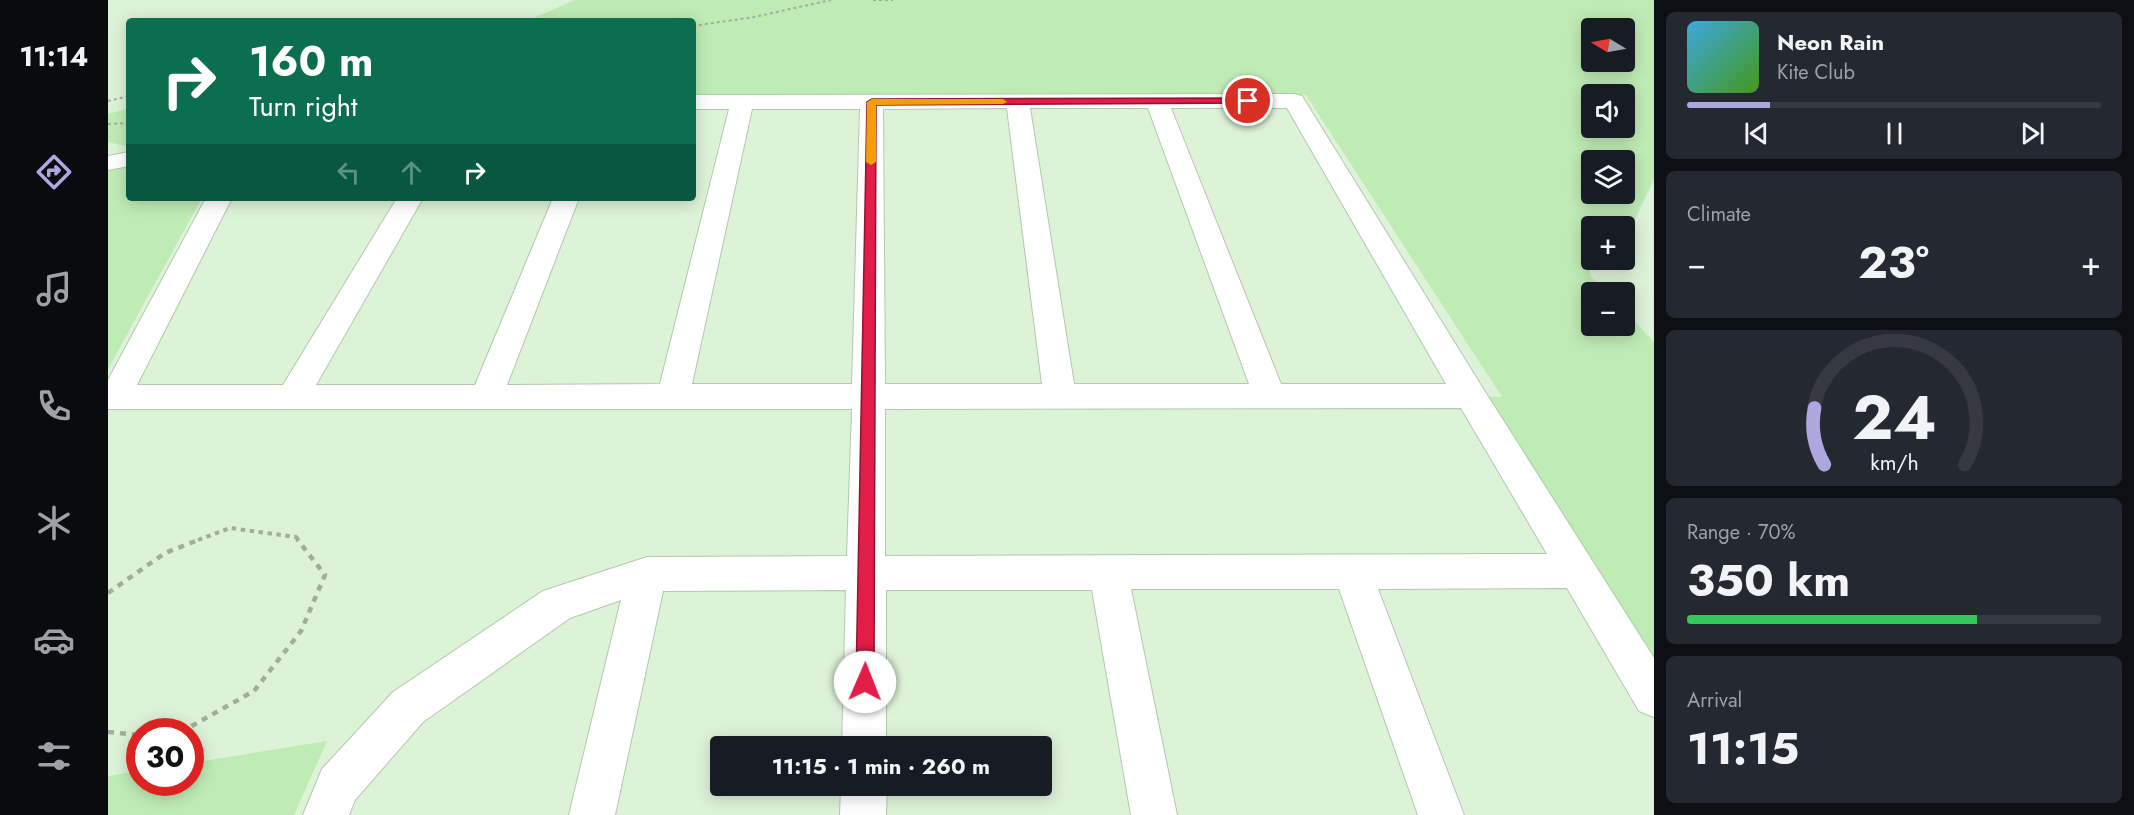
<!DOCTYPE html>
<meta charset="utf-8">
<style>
:root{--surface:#171b24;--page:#242831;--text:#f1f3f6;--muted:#9ea1a6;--line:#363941;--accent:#ada7df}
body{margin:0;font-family:Jost,sans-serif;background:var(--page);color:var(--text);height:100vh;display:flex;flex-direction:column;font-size:22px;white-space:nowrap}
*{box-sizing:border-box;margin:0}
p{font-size:20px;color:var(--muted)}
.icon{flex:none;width:33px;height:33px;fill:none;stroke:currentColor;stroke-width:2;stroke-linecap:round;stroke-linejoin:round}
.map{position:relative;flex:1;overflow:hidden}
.drawer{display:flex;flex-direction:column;gap:12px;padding:12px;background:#0d0f14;width:480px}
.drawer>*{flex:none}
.banner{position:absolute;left:18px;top:18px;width:570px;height:183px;border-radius:6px;box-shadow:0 3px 15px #0003;background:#0b6e4f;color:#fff;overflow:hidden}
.needle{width:39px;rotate:280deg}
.buttons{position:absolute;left:1473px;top:18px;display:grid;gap:12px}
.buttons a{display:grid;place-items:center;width:54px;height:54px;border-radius:6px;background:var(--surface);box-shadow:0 3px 15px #0003;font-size:30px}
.speed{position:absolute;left:18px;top:718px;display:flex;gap:12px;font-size:30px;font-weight:700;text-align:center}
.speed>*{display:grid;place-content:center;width:78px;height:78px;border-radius:50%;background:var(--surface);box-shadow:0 3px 15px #0003;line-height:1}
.speed .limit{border:9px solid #d22;background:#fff;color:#111}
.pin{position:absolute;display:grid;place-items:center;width:51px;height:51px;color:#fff;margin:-26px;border:3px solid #fff;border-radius:50%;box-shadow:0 2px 6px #0007}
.me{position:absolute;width:66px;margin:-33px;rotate:1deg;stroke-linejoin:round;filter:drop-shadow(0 0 4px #0008)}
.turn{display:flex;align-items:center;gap:21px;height:126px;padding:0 24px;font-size:27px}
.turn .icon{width:78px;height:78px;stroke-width:2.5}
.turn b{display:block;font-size:42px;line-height:51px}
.lanes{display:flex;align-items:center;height:57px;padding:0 24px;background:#0003;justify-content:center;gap:30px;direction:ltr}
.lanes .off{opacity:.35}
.big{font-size:45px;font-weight:700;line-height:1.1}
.drawer .tile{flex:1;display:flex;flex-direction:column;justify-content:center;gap:9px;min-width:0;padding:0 21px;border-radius:9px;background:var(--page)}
.drawer .dial{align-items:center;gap:0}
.dial svg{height:156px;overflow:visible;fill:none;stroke:var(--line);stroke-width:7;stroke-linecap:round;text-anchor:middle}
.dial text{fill:var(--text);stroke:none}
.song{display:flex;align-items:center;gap:18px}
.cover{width:72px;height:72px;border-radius:9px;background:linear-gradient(135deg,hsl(200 70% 55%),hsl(100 70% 35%))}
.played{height:6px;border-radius:3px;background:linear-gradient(90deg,var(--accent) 20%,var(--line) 20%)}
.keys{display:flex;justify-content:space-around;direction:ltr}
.heat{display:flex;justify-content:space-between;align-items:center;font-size:33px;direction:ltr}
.charge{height:9px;border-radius:4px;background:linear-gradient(90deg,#34c759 70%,var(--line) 0)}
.trip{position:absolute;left:602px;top:736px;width:342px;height:60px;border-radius:6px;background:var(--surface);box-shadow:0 3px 15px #0003;font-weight:700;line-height:60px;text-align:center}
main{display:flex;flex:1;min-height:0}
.dock{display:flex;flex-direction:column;width:108px;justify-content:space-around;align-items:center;background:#090b0e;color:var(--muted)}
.dock .icon{width:42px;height:42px}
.dock .current{color:var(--accent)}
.dock b{font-size:27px;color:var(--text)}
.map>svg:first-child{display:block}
.green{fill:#bfebb5;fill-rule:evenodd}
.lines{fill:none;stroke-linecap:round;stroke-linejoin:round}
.minor-casing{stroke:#b3c8ae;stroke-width:2}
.path-far2{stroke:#9eaf9a;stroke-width:2;stroke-dasharray:3 3;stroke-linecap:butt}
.path-far1{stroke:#9eaf9a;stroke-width:4;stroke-dasharray:4.5 4.5;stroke-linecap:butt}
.path{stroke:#9eaf9a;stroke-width:4.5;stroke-dasharray:6 6;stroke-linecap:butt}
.minor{fill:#fff;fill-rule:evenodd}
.route{fill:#e11d48;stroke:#92132f;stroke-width:1.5}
.slow{fill:#f59e0b}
</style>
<main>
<nav class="dock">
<b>11:14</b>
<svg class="icon current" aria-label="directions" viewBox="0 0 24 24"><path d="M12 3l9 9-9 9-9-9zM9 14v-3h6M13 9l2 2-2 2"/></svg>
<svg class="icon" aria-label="music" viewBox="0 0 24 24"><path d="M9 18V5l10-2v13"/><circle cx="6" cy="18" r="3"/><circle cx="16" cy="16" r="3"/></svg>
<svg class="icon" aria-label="phone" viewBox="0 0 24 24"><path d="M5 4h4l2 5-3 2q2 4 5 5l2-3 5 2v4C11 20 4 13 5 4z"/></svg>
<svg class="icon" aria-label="climate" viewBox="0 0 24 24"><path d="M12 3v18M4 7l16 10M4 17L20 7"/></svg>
<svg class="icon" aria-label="car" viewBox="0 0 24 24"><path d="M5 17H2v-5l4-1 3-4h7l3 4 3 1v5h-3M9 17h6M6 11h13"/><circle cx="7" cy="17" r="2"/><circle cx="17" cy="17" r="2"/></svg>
<svg class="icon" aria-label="filters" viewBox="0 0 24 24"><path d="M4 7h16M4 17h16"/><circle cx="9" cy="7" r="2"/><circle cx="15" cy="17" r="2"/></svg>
</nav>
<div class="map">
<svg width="1546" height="815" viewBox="0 0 1546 815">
<rect width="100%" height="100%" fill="#ddf3d8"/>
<path class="green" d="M 467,0 L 1546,0 L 1546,179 L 1521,232 L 1517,233 L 1516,226 L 1484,226 L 1483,241 L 1477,243 L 1483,277 L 1499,292 L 1484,292 L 1484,326 L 1516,326 L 1517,311 L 1546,342 L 1546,697 L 1362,396 L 1394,397 L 1198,95 L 585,97 L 585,21 L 419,21 ZM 1484,28 L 1516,28 L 1516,62 L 1484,62 ZM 1484,94 L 1516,94 L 1516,128 L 1484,128 ZM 1484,160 L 1516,160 L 1516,194 L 1484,194 Z
M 21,108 L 21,147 L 0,142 L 0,114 Z
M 21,165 L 21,198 L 94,198 L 0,369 L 0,169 Z
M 219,741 L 186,815 L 0,815 L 0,776 L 31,771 L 32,783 L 82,783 L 83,763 Z"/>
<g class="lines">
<g class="minor-casing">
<path id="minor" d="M 1186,94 L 1194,96 L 1197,101 L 1374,387 L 1546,658 L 1546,717 L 1531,711 L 1459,588 L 1270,589 L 1356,815 L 1310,815 L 1231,589 L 1023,589 L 1069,815 L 1023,815 L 984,590 L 778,590 L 778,747 L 734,747 L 738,590 L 555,591 L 507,815 L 461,815 L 513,600 L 462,618 L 315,722 L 247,800 L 241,815 L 195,815 L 214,769 L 285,692 L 435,591 L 539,557 L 739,556 L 744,409 L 0,409 L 0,380 L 98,198 L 124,198 L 29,385 L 175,385 L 289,198 L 315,198 L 208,385 L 367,385 L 445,198 L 471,198 L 399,385 L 552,384 L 621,109 L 585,109 L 585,95 ZM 899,108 L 934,384 L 777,384 L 775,109 ZM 922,108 L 1040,108 L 1141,384 L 966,384 ZM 1063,108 L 1179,108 L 1338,384 L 1173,384 ZM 644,109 L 752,109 L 744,384 L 584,384 ZM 1353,408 L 1439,554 L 777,556 L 777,409 Z
M 21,152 L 21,166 L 0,170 L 0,156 Z
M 733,786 L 779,786 L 778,815 L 732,815 Z"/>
</g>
<path class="path-far2" d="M 765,0 L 785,0
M 585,26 L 646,17 L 723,0
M 0,101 L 21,96
M 0,124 L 21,123"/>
<path class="path-far1" d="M 90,540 L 122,528 L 188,537 L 191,540"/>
<path class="path" d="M 0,593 L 57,553 L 93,539
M 0,732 L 32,735
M 73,732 L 146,691 L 193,631 L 217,575 L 189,539"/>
<use href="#minor" class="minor"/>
</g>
<path class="route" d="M 1140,98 L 1145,101 L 1143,103 L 768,105 L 766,682 L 763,688 L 757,690 L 751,688 L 748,682 L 759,102 L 764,99 Z"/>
<path class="slow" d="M 764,99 L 895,99 L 899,102 L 895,104 L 768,105 L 768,162 L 763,165 L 758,162 L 759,102 Z"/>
</svg>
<div class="buttons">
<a><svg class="needle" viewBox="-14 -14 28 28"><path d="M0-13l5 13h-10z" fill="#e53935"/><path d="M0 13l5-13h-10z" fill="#9ea1a6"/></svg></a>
<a><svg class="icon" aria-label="sound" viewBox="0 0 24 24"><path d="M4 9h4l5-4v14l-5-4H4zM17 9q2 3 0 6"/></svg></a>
<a><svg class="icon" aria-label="layers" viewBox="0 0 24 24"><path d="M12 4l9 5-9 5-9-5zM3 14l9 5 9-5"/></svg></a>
<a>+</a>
<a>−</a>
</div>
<div class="speed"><div class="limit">30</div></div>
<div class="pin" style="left:1140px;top:101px;background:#d93025"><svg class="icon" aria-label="arrive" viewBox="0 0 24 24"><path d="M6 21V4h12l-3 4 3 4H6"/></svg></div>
<svg class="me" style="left:757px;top:682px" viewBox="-20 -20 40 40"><circle r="19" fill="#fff"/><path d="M0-13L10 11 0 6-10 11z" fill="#e11d48"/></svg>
<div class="trip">11:15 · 1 min · 260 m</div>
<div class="banner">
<div class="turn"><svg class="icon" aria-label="right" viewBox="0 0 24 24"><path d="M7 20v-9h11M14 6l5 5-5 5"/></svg><div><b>160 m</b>Turn right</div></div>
<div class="lanes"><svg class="icon off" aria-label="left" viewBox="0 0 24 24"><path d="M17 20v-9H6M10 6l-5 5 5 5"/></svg><svg class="icon off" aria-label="ahead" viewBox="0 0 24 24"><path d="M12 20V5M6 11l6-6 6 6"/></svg><svg class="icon" aria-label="right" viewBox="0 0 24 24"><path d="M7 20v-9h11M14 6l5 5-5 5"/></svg></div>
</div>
</div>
<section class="drawer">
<div class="tile">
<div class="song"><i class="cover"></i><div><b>Neon Rain</b><p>Kite Club</p></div></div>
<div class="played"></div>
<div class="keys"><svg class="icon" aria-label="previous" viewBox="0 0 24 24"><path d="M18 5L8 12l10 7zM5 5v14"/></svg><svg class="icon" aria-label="pause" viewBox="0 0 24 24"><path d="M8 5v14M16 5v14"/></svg><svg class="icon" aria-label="next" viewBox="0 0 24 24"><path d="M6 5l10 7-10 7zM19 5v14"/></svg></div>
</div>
<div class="tile"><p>Climate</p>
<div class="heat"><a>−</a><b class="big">23°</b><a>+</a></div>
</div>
<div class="tile dial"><svg viewBox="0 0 100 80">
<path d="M14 69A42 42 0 1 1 86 69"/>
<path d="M14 69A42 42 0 0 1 9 40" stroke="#ada7df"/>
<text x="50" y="56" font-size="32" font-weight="700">24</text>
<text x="50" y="72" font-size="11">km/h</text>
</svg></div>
<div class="tile"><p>Range · 70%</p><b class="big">350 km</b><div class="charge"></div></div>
<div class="tile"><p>Arrival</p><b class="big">11:15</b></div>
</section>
</main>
